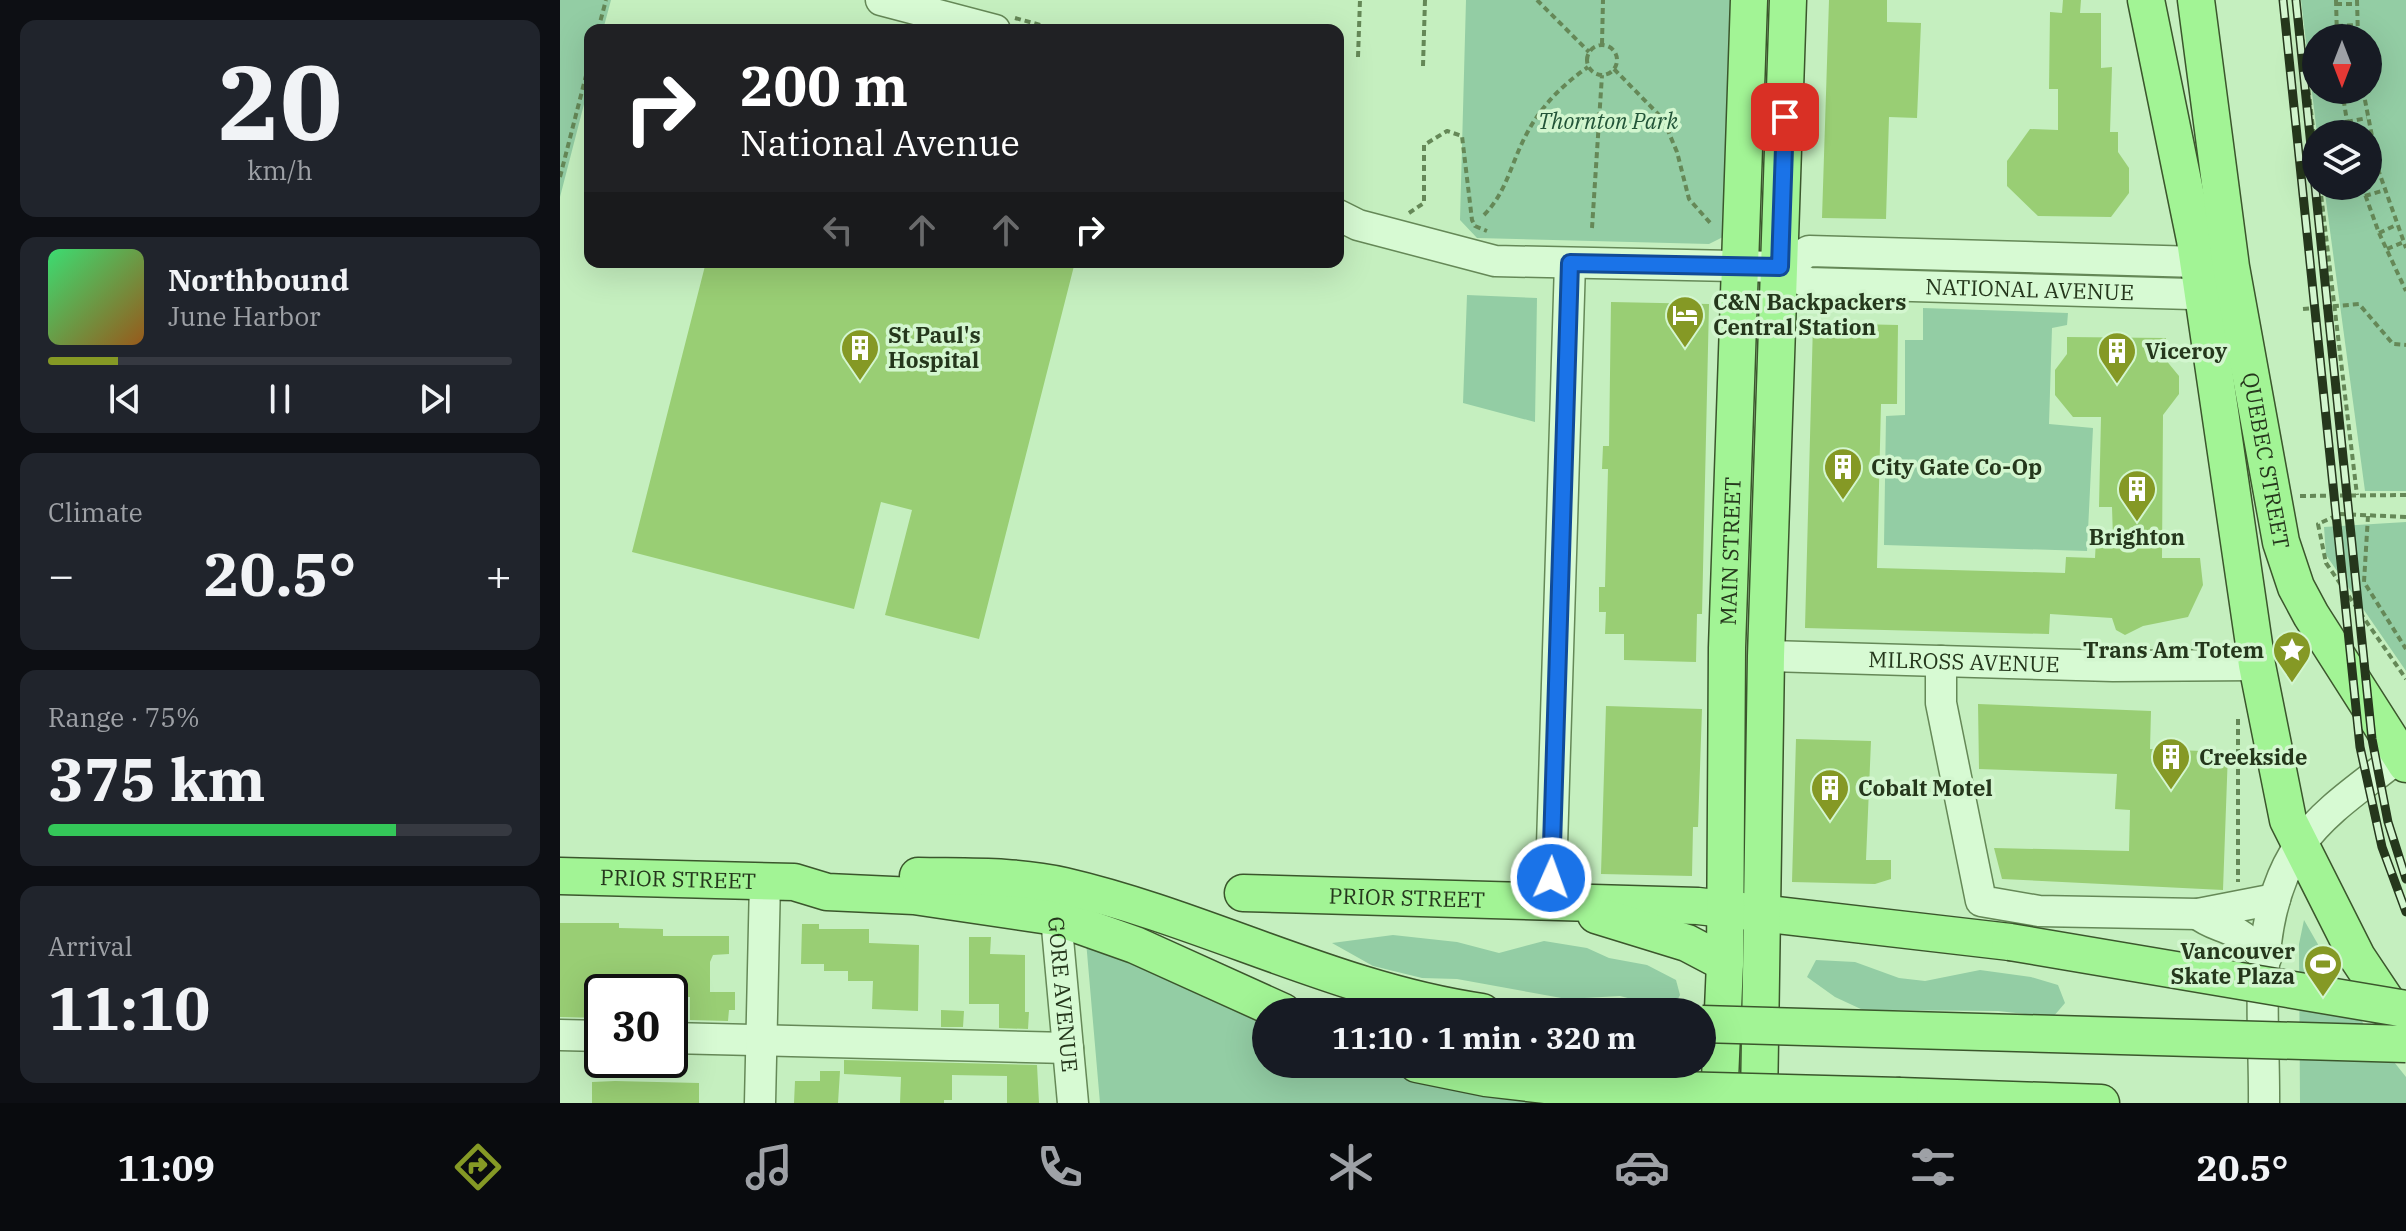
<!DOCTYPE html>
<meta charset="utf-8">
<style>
:root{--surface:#171b24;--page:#20242c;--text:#f1f3f6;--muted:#9ea1a6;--line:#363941;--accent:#859925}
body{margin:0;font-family:"IBM Plex Serif",serif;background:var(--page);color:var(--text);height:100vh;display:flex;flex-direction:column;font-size:30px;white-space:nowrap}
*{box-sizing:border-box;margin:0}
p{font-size:26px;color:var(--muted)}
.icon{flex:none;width:44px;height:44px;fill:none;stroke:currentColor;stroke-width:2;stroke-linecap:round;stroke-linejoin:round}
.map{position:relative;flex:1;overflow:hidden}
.details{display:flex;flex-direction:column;gap:20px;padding:20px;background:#0d0f14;width:560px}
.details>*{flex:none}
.hud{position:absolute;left:24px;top:24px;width:760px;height:244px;border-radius:16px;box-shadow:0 8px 32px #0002;background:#202124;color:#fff;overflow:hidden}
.needle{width:52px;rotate:180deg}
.fabs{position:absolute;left:1742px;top:24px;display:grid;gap:16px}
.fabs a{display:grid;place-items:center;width:80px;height:80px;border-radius:50%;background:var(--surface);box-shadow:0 8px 32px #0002;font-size:40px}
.speed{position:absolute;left:24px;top:974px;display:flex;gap:16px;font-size:40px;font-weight:700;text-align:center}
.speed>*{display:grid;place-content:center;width:104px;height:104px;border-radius:50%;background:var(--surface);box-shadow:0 8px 32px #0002;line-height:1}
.speed .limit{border:4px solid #111;border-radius:12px;background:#fff;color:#111}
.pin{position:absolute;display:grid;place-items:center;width:68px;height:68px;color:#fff;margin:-34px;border-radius:16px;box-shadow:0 4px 12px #0006}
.me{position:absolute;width:88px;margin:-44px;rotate:2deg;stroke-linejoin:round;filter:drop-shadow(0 0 6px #0008)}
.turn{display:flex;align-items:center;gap:28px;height:168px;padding:0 24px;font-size:36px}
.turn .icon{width:104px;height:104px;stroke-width:2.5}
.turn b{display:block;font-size:56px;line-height:68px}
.lanes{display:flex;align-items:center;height:76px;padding:0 24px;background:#0003;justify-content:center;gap:40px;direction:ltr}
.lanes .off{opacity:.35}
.big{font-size:60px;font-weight:700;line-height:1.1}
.details .tile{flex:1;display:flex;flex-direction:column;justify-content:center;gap:12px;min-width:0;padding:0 28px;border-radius:16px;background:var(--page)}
.details .dial{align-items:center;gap:0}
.dial b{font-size:104px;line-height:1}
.song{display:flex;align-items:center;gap:24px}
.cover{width:96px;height:96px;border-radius:12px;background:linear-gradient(135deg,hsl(140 70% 55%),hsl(30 70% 35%))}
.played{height:8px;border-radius:4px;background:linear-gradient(90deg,var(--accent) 15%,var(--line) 15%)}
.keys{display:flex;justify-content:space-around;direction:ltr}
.heat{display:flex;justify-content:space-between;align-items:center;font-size:44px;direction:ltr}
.charge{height:12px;border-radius:6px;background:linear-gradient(90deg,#34c759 75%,var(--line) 0)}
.trip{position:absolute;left:692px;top:998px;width:464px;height:80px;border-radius:40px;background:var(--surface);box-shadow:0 8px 32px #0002;font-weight:700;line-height:80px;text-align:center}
.tab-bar{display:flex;height:128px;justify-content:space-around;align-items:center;background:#090b0e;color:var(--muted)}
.tab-bar .icon{width:56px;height:56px}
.tab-bar .selected{color:var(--accent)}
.tab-bar b{font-size:36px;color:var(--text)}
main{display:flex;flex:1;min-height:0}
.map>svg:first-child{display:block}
.green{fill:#93cda4;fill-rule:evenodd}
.building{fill:#99ce74}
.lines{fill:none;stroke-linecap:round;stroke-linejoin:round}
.minor-casing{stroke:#658857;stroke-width:33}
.major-casing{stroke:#3b562c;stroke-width:39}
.path{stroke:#658857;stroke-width:4;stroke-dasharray:6 4;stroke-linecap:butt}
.minor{stroke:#d7fad3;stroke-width:30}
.major{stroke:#a2f495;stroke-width:36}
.rail-casing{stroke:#25371c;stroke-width:9}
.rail{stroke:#d3f6cf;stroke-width:6;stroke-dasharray:18;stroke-linecap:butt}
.major-bridge-casing{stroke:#3b562c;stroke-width:39;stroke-linecap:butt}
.major-bridge{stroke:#a2f495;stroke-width:36}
.route-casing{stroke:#114b97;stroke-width:20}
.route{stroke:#1a73e8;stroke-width:14}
.labels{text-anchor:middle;stroke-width:7;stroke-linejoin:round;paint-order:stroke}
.park-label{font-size:22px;font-style:italic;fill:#225438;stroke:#d3f6cf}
.street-label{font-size:22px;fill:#25371c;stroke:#d3f6cf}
.poi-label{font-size:22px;font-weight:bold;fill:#25371c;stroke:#d3f6cf;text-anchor:start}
</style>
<main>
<section class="details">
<div class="tile dial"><b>20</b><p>km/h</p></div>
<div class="tile">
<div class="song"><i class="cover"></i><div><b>Northbound</b><p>June Harbor</p></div></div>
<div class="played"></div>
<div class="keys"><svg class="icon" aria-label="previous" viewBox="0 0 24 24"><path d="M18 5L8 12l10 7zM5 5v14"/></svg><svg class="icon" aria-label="pause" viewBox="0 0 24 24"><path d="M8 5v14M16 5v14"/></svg><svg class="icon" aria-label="next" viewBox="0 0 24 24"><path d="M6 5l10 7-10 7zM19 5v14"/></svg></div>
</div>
<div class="tile"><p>Climate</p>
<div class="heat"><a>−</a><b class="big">20.5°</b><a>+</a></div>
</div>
<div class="tile"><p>Range · 75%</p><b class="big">375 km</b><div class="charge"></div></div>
<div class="tile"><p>Arrival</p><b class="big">11:10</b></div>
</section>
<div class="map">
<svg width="1846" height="1103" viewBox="0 0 1846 1103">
<rect width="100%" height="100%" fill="#c5efbf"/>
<path class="green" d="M 0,0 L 51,0 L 43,30 L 30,30 L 30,81 L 0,197 Z
M 906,0 L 1173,0 L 1165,236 L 1149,244 L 917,238 L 900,220 Z
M 1741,0 L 1846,0 L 1846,491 L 1805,491 L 1764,186 L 1808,186 L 1808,134 L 1757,134 ZM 1808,38 L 1808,90 L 1756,90 L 1756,38 Z
M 907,295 L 977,298 L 975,422 L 903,403 Z
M 1363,308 L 1508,313 L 1507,325 L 1492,328 L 1489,424 L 1533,428 L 1527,551 L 1324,545 L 1326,416 L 1345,415 L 1345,340 L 1363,340 Z
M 1846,522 L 1846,671 L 1766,555 L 1764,527 Z
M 1744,920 L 1803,1023 L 1846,1077 L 1846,1103 L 1740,1103 L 1739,944 Z
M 833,935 L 897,942 L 939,953 L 984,941 L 1027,948 L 1049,958 L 1087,965 L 1116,980 L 1120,995 L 1116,1003 L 1087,1003 L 1060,996 L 1007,999 L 897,979 L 862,978 L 813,966 L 772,943 Z
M 526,941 L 706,1021 L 706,1064 L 814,1064 L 875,1082 L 979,1103 L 540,1103 Z
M 1256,960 L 1295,962 L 1339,978 L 1365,981 L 1420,970 L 1471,977 L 1498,985 L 1505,1003 L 1493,1017 L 1438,1011 L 1303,1010 L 1275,997 L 1247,977 Z"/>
<path class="building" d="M 1269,0 L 1327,0 L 1327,22 L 1361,23 L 1357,118 L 1329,117 L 1326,219 L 1262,218 Z
M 1503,0 L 1521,0 L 1520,13 L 1541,13 L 1541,68 L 1552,67 L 1550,132 L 1558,132 L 1558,152 L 1569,168 L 1569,193 L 1551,217 L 1478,216 L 1447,186 L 1447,161 L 1470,129 L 1498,130 L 1498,89 L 1489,89 L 1490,12 L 1502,13 Z
M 146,262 L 515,262 L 419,639 L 325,615 L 352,510 L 321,502 L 294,609 L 72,552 Z
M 1051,302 L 1149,304 L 1142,614 L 1137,614 L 1136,662 L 1064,660 L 1064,634 L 1045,634 L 1046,612 L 1039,612 L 1039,587 L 1045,587 L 1048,469 L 1042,469 L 1043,446 L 1049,446 Z
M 1253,323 L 1338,325 L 1337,404 L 1321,404 L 1317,568 L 1505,573 L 1506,557 L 1535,558 L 1536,540 L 1553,539 L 1552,507 L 1539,507 L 1541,417 L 1513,417 L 1495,395 L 1495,370 L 1507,354 L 1507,337 L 1606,338 L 1605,359 L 1619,376 L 1619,394 L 1603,415 L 1602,558 L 1640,558 L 1643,585 L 1628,617 L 1583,626 L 1565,635 L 1556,630 L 1552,618 L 1490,614 L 1489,634 L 1245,628 Z
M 1418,704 L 1591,711 L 1590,749 L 1668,752 L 1663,890 L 1442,879 L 1434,848 L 1569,851 L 1570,810 L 1555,809 L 1557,774 L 1419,769 Z
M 1046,706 L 1142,709 L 1138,827 L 1133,827 L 1132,876 L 1041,874 Z
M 1236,739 L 1311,741 L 1306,860 L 1331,860 L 1331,879 L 1315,884 L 1232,882 Z
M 0,923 L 59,923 L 59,928 L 103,929 L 103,936 L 169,936 L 169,954 L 153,955 L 150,962 L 150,992 L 175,992 L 175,1010 L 169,1010 L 168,1021 L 130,1020 L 130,997 L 110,997 L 110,992 L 42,992 L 42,1018 L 0,1017 Z
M 242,924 L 259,924 L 259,929 L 309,929 L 309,943 L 359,945 L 358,1011 L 312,1009 L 313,981 L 288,981 L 288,971 L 264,971 L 264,964 L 241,964 Z
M 409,937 L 431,937 L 430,954 L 465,955 L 465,1012 L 469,1012 L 468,1029 L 439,1028 L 439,1004 L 409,1004 Z
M 381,1010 L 404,1011 L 403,1027 L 381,1027 Z
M 284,1060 L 477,1065 L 479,1103 L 447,1103 L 447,1076 L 392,1075 L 392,1100 L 384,1100 L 384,1103 L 340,1103 L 341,1077 L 284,1074 Z
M 260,1071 L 280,1071 L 278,1103 L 234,1103 L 235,1081 L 260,1081 Z
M 55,1081 L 139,1083 L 139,1103 L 32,1103 L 32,1082 Z"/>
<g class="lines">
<g class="minor-casing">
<g id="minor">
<path d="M 321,0 L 435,30"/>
<path d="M 778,215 L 798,225 L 935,261 L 1220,267 L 1249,251 L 1638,262 L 1661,266"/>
<path id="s1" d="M 1220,267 L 1248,283 L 1666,295"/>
<path id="s2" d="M 1206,656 L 1553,666 L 1697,665"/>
<path d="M 1381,661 L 1381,703 L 1421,901 L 1479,911 L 1638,914 L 1715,899"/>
<path id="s3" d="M 500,895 L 496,917 L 513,1103"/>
<path d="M 993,899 L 991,878 L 1010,263"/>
<path d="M 1638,914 C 1650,924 1662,925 1675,932 C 1687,939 1696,948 1706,958"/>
<path d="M 0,1035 L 42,1036"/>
<path d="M 110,1038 L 508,1048"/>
<path d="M 200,1103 L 205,881"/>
<path d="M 1704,1103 C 1705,1020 1690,917 1740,845 C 1765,809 1807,783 1841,755"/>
</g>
</g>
<g class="major-casing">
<g id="major">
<path d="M 1586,0 L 1635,240 L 1697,665 L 1728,820 L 1797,957 L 1843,1026"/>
<path id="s4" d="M 1636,0 L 1671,267 L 1721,542 L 1736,587 L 1751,615 L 1846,764"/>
<path id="s5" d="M 0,876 L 234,882 L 267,892 L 354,896 L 496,917 L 575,945 L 723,1012"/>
<path d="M 358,876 C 406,877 457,875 504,886 C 646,919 777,991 922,1012"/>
<path id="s6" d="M 683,893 L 1138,906 L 1450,942"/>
<path d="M 1036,915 L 1127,943 L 1165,963"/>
<path d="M 857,1064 L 926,1078 L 1002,1087"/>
<path d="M 1340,1096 L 1541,1103"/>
<path id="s7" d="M 1159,1103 L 1165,963 L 1167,648 L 1189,0"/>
<path d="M 1199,1103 L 1206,656 L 1228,0"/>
</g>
</g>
<path class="path" d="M 977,0 L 1029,52
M 1738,0 L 1756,154
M 1776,0 L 1777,38
M 1797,0 L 1798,38
M 1776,4 L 1797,4
M 455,18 L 499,30
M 1777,26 L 1797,25
M 38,30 L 46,0
M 1042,44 L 1043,0
M1027 60a15 15 0 1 1 30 0a15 15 0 1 1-30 0Z
M 798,57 L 800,0
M 863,66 L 865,0
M 1054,69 L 1103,119 L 1117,152 L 1129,199 L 1152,225
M 1782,90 L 1789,134
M 1803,90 L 1819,172 L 1846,248
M 1787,122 L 1807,118
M 1808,175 L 1819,172
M 0,177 L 30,60
M 1760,186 L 1797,495
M 1802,186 L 1819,233 L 1846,291
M 1805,196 L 1825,190
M 849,213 L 864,203 L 864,145 L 887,131 L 902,136 L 912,220 L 915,226 L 927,231
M 924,215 C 946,193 951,164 965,137 C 980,107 1001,86 1028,67
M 1032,228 L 1042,75
M 1819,233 L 1836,225
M 1827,249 L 1844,242
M 1743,309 L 1799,304 L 1833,344 L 1846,345
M 1740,496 L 1846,495
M 1808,516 L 1804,582 L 1846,649
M 1846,517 L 1780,514 L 1758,524 L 1766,563 L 1846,679
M 1678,719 L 1678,882"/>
<use href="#minor" class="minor"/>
<use href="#major" class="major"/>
<g class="rail-casing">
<path id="rail" d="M 1723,0 L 1800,747 L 1822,847 L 1846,912
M 1736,0 L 1812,739 L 1828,822 L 1846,879"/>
</g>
<use href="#rail" class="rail"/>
<g class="major-bridge-casing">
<path id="major-bridge" d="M 1450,942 L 1846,1009
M 1142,1024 L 1846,1044
M 1002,1087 L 1340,1096"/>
</g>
<use href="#major-bridge" class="major-bridge"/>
</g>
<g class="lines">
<g class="route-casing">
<path id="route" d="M 991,878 L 1010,263 L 1220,267 L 1225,117"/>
</g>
<use href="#route" class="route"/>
</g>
<defs>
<g id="hotel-pin" transform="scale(2)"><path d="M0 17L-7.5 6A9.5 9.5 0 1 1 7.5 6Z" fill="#859925" stroke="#d3f6cf"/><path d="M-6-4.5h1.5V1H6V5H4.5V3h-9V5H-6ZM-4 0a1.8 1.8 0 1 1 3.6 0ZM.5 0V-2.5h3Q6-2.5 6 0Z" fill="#fff"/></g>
<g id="building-pin" transform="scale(2)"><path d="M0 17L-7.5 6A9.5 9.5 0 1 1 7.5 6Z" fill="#859925" stroke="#d3f6cf"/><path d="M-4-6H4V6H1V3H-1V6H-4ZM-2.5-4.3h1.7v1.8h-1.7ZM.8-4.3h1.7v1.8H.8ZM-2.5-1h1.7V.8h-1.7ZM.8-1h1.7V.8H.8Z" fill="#fff"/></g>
<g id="sight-pin" transform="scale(2)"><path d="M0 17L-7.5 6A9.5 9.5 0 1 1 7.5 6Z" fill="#859925" stroke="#d3f6cf"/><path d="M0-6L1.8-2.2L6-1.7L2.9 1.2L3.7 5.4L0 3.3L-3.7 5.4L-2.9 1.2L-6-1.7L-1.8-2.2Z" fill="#fff"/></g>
<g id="stadium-pin" transform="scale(2)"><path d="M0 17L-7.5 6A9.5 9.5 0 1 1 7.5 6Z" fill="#859925" stroke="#d3f6cf"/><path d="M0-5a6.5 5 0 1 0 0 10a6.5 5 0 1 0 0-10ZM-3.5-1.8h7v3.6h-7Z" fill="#fff"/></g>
</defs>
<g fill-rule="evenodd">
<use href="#hotel-pin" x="1125" y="315"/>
<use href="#building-pin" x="300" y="348"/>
<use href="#building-pin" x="1557" y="351"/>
<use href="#building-pin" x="1283" y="467"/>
<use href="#building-pin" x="1577" y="489"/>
<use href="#sight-pin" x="1732" y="650"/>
<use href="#building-pin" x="1611" y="757"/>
<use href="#building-pin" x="1270" y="788"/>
<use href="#stadium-pin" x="1763" y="964"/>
</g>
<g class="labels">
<g class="park-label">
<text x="1048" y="129">Thornton Park</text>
</g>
<g class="street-label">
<text dy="8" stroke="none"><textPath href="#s1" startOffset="254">NATIONAL AVENUE</textPath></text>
<text dy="8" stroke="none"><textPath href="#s4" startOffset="466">QUEBEC STREET</textPath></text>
<text dy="8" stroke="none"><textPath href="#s7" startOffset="552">MAIN STREET</textPath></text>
<text dy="8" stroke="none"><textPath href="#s2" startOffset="198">MILROSS AVENUE</textPath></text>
<text dy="8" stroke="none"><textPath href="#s5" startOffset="118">PRIOR STREET</textPath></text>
<text dy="8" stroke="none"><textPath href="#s6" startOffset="164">PRIOR STREET</textPath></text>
<text dy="8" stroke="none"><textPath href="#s3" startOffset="100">GORE AVENUE</textPath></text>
</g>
<g class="poi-label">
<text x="1153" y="310">C&amp;N Backpackers<tspan x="1153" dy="25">Central Station</tspan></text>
<text x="328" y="343">St Paul's<tspan x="328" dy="25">Hospital</tspan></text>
<text x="1585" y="359">Viceroy</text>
<text x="1311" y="475">City Gate Co-Op</text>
<text x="1577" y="545" text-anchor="middle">Brighton</text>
<text x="1704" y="658" text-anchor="end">Trans Am Totem</text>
<text x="1639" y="765">Creekside</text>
<text x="1298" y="796">Cobalt Motel</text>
<text x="1735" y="959" text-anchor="end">Vancouver<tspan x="1735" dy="25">Skate Plaza</tspan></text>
</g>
</g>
</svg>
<div class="fabs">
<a><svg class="needle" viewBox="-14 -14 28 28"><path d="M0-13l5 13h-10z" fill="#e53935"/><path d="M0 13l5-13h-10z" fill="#9ea1a6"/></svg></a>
<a><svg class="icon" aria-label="layers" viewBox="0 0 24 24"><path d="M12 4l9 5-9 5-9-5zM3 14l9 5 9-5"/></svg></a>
</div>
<div class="speed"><div class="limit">30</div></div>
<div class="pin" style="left:1225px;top:117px;background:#d93025"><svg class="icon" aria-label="arrive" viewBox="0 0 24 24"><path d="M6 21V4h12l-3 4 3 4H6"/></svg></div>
<svg class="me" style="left:991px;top:878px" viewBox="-20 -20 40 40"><circle r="17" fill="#1a73e8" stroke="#fff" stroke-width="3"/><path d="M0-11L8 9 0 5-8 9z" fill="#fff"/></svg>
<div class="trip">11:10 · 1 min · 320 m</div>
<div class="hud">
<div class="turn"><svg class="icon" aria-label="right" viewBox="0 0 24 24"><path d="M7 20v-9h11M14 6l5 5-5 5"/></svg><div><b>200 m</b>National Avenue</div></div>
<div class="lanes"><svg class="icon off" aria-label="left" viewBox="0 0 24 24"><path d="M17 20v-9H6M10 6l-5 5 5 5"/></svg><svg class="icon off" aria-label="ahead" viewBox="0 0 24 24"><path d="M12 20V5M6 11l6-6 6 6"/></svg><svg class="icon off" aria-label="ahead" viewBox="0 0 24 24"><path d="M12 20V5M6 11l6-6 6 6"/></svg><svg class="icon" aria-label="right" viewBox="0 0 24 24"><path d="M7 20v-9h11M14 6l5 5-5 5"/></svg></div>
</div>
</div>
</main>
<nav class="tab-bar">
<b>11:09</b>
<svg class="icon selected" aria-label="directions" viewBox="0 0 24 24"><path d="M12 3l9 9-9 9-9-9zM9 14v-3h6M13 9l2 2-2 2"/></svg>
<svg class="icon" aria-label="music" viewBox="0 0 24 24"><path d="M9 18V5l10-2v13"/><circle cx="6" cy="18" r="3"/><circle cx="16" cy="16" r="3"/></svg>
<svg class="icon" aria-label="phone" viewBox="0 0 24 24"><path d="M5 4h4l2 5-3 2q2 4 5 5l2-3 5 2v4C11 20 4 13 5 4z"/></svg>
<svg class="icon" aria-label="climate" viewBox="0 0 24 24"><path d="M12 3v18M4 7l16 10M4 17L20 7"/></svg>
<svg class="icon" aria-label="car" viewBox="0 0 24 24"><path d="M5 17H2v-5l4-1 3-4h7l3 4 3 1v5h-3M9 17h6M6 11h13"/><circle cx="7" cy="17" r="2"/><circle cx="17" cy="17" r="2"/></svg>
<svg class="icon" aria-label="filters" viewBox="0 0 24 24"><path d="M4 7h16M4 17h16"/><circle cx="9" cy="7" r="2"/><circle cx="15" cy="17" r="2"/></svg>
<b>20.5°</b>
</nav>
